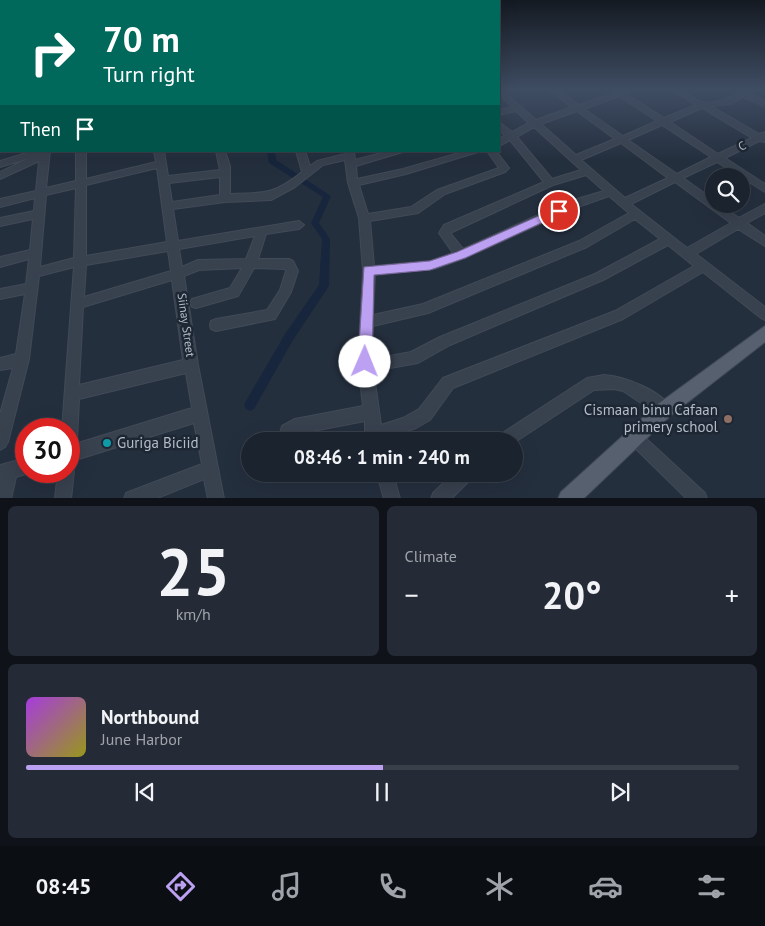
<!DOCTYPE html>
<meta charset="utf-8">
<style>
:root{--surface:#1b232e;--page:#242b36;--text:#f1f3f6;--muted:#a0a4aa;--line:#39404a;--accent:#bca0f2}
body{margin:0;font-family:"PT Sans",sans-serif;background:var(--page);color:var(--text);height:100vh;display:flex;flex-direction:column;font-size:19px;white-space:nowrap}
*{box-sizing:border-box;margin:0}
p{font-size:16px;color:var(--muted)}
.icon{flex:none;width:28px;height:28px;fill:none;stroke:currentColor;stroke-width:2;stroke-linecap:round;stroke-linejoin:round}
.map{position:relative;height:498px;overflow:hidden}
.sheet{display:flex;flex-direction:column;gap:8px;padding:8px;background:#0f1319;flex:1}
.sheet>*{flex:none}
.banner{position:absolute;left:0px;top:0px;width:500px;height:152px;box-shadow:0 5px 20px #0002,0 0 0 1px var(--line);background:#00695c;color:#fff;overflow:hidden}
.controls{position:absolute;left:705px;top:168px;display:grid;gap:10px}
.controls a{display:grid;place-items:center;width:45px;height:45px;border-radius:50%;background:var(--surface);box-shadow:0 5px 20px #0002,0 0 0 1px var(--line);font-size:25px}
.speed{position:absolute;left:15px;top:418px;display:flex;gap:10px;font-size:25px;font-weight:700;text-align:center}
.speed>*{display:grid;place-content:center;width:65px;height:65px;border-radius:50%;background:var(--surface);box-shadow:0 5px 20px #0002,0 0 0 1px var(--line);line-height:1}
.speed .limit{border:8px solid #d22;background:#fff;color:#111}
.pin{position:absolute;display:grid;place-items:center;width:42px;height:42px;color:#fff;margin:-21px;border:2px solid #fff;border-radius:50%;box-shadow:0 1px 5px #0007}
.me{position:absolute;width:55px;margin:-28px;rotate:1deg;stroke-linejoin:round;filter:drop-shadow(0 0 4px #0008)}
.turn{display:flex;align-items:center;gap:18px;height:105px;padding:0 20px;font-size:22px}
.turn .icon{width:65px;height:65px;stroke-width:2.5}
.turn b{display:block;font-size:35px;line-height:42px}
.then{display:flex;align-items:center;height:48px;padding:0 20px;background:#0003;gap:10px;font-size:19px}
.big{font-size:38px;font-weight:600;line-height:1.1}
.sheet .tile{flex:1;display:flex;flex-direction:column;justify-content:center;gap:8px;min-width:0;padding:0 18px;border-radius:8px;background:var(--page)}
.sheet .dial{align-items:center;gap:0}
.dial b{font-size:65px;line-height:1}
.song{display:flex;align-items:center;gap:15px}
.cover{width:60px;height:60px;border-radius:8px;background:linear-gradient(135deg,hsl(280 70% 55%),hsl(60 70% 35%))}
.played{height:5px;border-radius:2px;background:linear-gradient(90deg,var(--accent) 50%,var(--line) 50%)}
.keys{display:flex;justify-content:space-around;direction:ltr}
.heat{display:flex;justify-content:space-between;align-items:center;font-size:28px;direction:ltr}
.sheet .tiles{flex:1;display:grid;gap:8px;grid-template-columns:1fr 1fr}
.tile:last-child{grid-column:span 2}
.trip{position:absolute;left:241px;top:432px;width:282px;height:50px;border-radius:25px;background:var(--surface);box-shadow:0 5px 20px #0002,0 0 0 1px var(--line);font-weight:600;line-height:50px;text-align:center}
.tabs{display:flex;height:80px;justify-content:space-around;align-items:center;background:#0b0e12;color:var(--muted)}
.tabs .icon{width:35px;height:35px}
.tabs .current{color:var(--accent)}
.tabs b{font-size:22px;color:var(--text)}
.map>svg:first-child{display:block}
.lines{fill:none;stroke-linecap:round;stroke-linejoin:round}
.canal{fill:#17263c;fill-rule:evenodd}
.minor-casing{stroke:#414a57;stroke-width:2}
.major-casing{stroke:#414a57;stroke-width:2}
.minor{fill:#38414e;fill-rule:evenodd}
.major{fill:#56606e;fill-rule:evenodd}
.route{fill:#bca0f2;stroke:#7a689d}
.education-dot{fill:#8d6e63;stroke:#1d2633;stroke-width:2}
.culture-dot{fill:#0f9aa8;stroke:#1d2633;stroke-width:2}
.labels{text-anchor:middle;stroke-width:5;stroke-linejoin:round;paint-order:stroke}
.street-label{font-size:12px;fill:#b4bcc9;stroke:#1d2633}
.near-poi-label{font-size:15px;fill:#b4bcc9;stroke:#1d2633;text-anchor:end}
</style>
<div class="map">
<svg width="765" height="499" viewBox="0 0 765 499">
<rect width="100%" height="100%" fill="#242f3e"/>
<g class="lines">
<path class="canal" d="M 267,151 L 275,151 L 276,160 L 331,196 L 319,223 L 330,239 L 329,286 L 293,340 L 254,409 L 250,411 L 246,409 L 244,405 L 246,401 L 285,334 L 319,285 L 322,239 L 311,223 L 323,197 L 269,163 Z"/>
<g class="minor-casing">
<path id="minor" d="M 499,90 L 502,90 L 536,120 L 572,107 L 549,90 L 558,90 L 579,105 L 614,93 L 611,90 L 634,90 L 626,94 L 664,118 L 696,105 L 672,90 C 685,90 691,98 702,102 C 713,105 728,98 737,94 L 735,90 L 754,90 L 749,93 L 765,101 L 765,106 L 743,97 L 730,104 L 711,106 L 759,134 L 765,132 L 765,142 L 759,141 L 725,158 L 765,184 L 765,192 L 717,162 L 683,178 L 714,200 L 714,204 L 719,204 L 739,218 L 765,204 L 765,213 L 747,223 L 765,236 L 765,246 L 738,229 L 696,254 L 765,307 L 765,320 L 761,318 L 703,272 L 623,319 L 453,388 L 430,420 L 416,428 L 383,439 L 382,441 L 368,441 L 365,434 L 365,421 L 297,434 L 294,435 L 294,441 L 278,441 L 282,426 L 295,419 L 363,406 L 358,362 L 363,271 L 359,218 L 348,183 L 345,160 L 323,165 L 295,187 L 271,200 L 225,202 L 173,209 L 178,241 L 299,221 L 304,225 L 299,229 L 266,234 L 258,259 L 289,259 L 293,261 L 298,271 L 291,292 L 275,319 L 216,331 L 211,329 L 210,325 L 211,321 L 216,319 L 267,310 L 280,290 L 286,271 L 285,269 L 254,268 L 238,296 L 196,308 L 192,307 L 190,303 L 192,299 L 230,288 L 242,268 L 199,270 L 184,276 L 198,365 L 224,499 L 208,499 L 204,479 L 155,499 L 124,499 L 126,493 L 202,464 L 194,423 L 69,462 L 69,429 L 62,429 L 74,267 L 39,276 L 29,359 L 8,442 L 5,447 L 0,450 L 0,414 L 13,368 L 0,370 L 0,358 L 16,354 L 25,294 L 0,299 L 0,289 L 26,284 L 29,259 L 0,267 L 0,257 L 30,250 L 33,219 L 0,226 L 0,218 L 34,211 L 35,198 L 0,207 L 0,199 L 36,191 L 39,161 L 0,179 L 0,172 L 29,158 L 0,167 L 0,161 L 33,151 L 50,151 L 46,188 L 76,181 L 76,151 L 86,151 L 86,179 L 156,162 L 154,151 L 164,151 L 168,176 L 220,170 L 216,151 L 225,151 L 230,166 L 230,194 C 265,193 273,195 302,172 L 296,151 L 305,151 L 310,166 L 317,161 L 345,154 L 344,151 L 354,151 L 355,160 L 389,151 L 406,151 L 356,166 L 357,179 L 403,169 L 466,151 L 481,151 L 406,174 L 359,185 L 368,214 L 411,207 L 437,190 L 499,168 L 487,151 L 496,151 L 509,168 L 505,172 L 445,194 L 418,213 L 370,221 L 374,266 L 430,261 L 453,253 L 439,233 L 444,225 L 544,182 L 510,140 L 499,146 L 499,139 L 505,136 L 499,129 L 499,122 L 512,132 L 529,123 L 516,111 L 499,115 L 499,110 L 512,107 L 499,95 ZM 619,96 L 657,121 L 623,136 L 584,109 ZM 702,108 L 752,138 L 718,154 L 670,122 ZM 577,111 L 615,139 L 576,155 L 541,124 ZM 662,125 L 711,157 L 677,174 L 628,140 ZM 534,127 L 581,170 L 552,179 L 517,137 ZM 621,143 L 668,178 L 625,198 L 581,160 ZM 157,168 L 167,242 L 86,256 L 86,185 ZM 586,175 L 604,191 L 567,202 L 463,249 L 450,233 L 553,185 ZM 220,177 L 220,195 L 172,202 L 169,183 ZM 675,182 L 731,223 L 687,248 L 631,204 ZM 76,188 L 74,258 L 40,267 L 46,195 ZM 609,196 L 629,213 L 579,241 L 423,304 L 373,315 L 375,275 L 434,269 L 465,258 L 575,208 ZM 635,219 L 660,239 L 595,274 L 440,337 L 411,352 L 390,356 L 372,356 L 373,326 L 428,313 L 587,247 ZM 255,236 L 246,259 L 198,260 L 182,267 L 179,249 ZM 668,245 L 694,266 L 615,311 L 443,378 L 419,409 L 403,418 L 381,425 L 373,368 L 390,368 L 418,363 L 450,345 L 603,280 ZM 168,251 L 171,271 L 84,297 L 86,265 ZM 172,280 L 183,360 L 79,385 L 83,307 ZM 186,373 L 192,408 L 75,444 L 77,440 L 79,399 Z
M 1,120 L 1,126 L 0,127 L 0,121 Z
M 604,375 C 623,376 664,391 671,410 L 669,415 L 664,417 L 659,415 L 623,391 L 614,389 L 594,390 L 515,442 L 495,441 L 498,436 L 587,378 Z
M 635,430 L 640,433 L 705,493 L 707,499 L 687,499 L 630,443 L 627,438 L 630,433 Z
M 26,458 L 26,471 L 32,472 L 16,477 L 11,499 L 0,499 L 0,465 Z
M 69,464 L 72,465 L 74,471 L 71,499 L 55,499 L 58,471 L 69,471 Z
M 377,474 L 393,474 L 400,499 L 384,499 Z
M 453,474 L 472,474 L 470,480 L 451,499 L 431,499 L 433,493 Z"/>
</g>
<g class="major-casing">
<path id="major" d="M 765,326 L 765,342 L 670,416 L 583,499 L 558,499 L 561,492 L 658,404 Z"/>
</g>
<use href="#minor" class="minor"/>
<use href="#major" class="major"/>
</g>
<linearGradient id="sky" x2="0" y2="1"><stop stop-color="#141a22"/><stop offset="0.56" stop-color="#3f4d63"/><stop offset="1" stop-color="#3f4d63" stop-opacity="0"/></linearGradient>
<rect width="765" height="160" fill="url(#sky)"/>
<path class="route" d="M 559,207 L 563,208 L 563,213 L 465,258 L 430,270 L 374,275 L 372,362 L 370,366 L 365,368 L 360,366 L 358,362 L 364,267 L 430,261 L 457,252 Z"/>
<circle class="education-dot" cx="728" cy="419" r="5"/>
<circle class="culture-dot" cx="107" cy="443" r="5"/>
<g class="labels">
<g class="street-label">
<text transform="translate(742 146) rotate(-29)" y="4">C</text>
<text transform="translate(186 325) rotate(82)" y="4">Siinay Street</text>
</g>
<g class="near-poi-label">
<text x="718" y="415">Cismaan binu Cafaan<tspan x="718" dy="17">primery school</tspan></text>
<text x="117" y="448" text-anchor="start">Guriga Biciid</text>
</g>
</g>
</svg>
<div class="controls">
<a><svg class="icon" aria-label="search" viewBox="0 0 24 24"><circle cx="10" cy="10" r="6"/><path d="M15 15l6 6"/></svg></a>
</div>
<div class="speed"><div class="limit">30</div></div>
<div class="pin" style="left:559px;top:211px;background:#d93025"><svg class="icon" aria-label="arrive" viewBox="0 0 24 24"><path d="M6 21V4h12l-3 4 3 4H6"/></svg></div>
<svg class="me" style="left:365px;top:362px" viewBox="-20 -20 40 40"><circle r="19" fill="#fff"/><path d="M0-13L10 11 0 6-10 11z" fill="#bca0f2"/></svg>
<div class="trip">08:46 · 1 min · 240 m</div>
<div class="banner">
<div class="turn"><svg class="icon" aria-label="right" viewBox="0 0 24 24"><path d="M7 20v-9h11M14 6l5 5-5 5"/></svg><div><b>70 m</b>Turn right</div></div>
<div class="then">Then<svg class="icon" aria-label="arrive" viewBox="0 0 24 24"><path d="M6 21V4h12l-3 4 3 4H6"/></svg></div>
</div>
</div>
<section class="sheet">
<div class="tiles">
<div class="tile dial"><b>25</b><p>km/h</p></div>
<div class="tile"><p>Climate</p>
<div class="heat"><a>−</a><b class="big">20°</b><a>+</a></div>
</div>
<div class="tile">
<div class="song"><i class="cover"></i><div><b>Northbound</b><p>June Harbor</p></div></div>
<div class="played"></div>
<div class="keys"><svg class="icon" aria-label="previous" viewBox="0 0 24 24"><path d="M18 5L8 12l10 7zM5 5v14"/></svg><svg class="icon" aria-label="pause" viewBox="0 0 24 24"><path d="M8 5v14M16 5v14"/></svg><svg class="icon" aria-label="next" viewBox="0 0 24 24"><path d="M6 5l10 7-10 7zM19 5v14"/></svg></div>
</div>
</div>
</section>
<nav class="tabs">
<b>08:45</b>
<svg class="icon current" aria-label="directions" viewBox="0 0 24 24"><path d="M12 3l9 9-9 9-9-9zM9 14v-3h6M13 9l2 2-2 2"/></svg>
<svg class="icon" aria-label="music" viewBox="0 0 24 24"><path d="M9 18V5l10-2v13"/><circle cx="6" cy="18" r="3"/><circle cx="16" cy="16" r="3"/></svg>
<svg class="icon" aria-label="phone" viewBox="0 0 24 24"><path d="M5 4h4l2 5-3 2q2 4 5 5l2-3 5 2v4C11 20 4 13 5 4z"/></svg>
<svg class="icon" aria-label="climate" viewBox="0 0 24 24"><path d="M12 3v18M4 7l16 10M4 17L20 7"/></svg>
<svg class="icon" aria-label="car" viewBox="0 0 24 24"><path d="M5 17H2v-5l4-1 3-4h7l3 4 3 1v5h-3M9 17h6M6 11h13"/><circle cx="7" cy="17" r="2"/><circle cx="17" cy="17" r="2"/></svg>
<svg class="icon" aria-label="filters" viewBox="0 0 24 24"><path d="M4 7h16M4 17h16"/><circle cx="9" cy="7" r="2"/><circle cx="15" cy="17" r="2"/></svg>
</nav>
